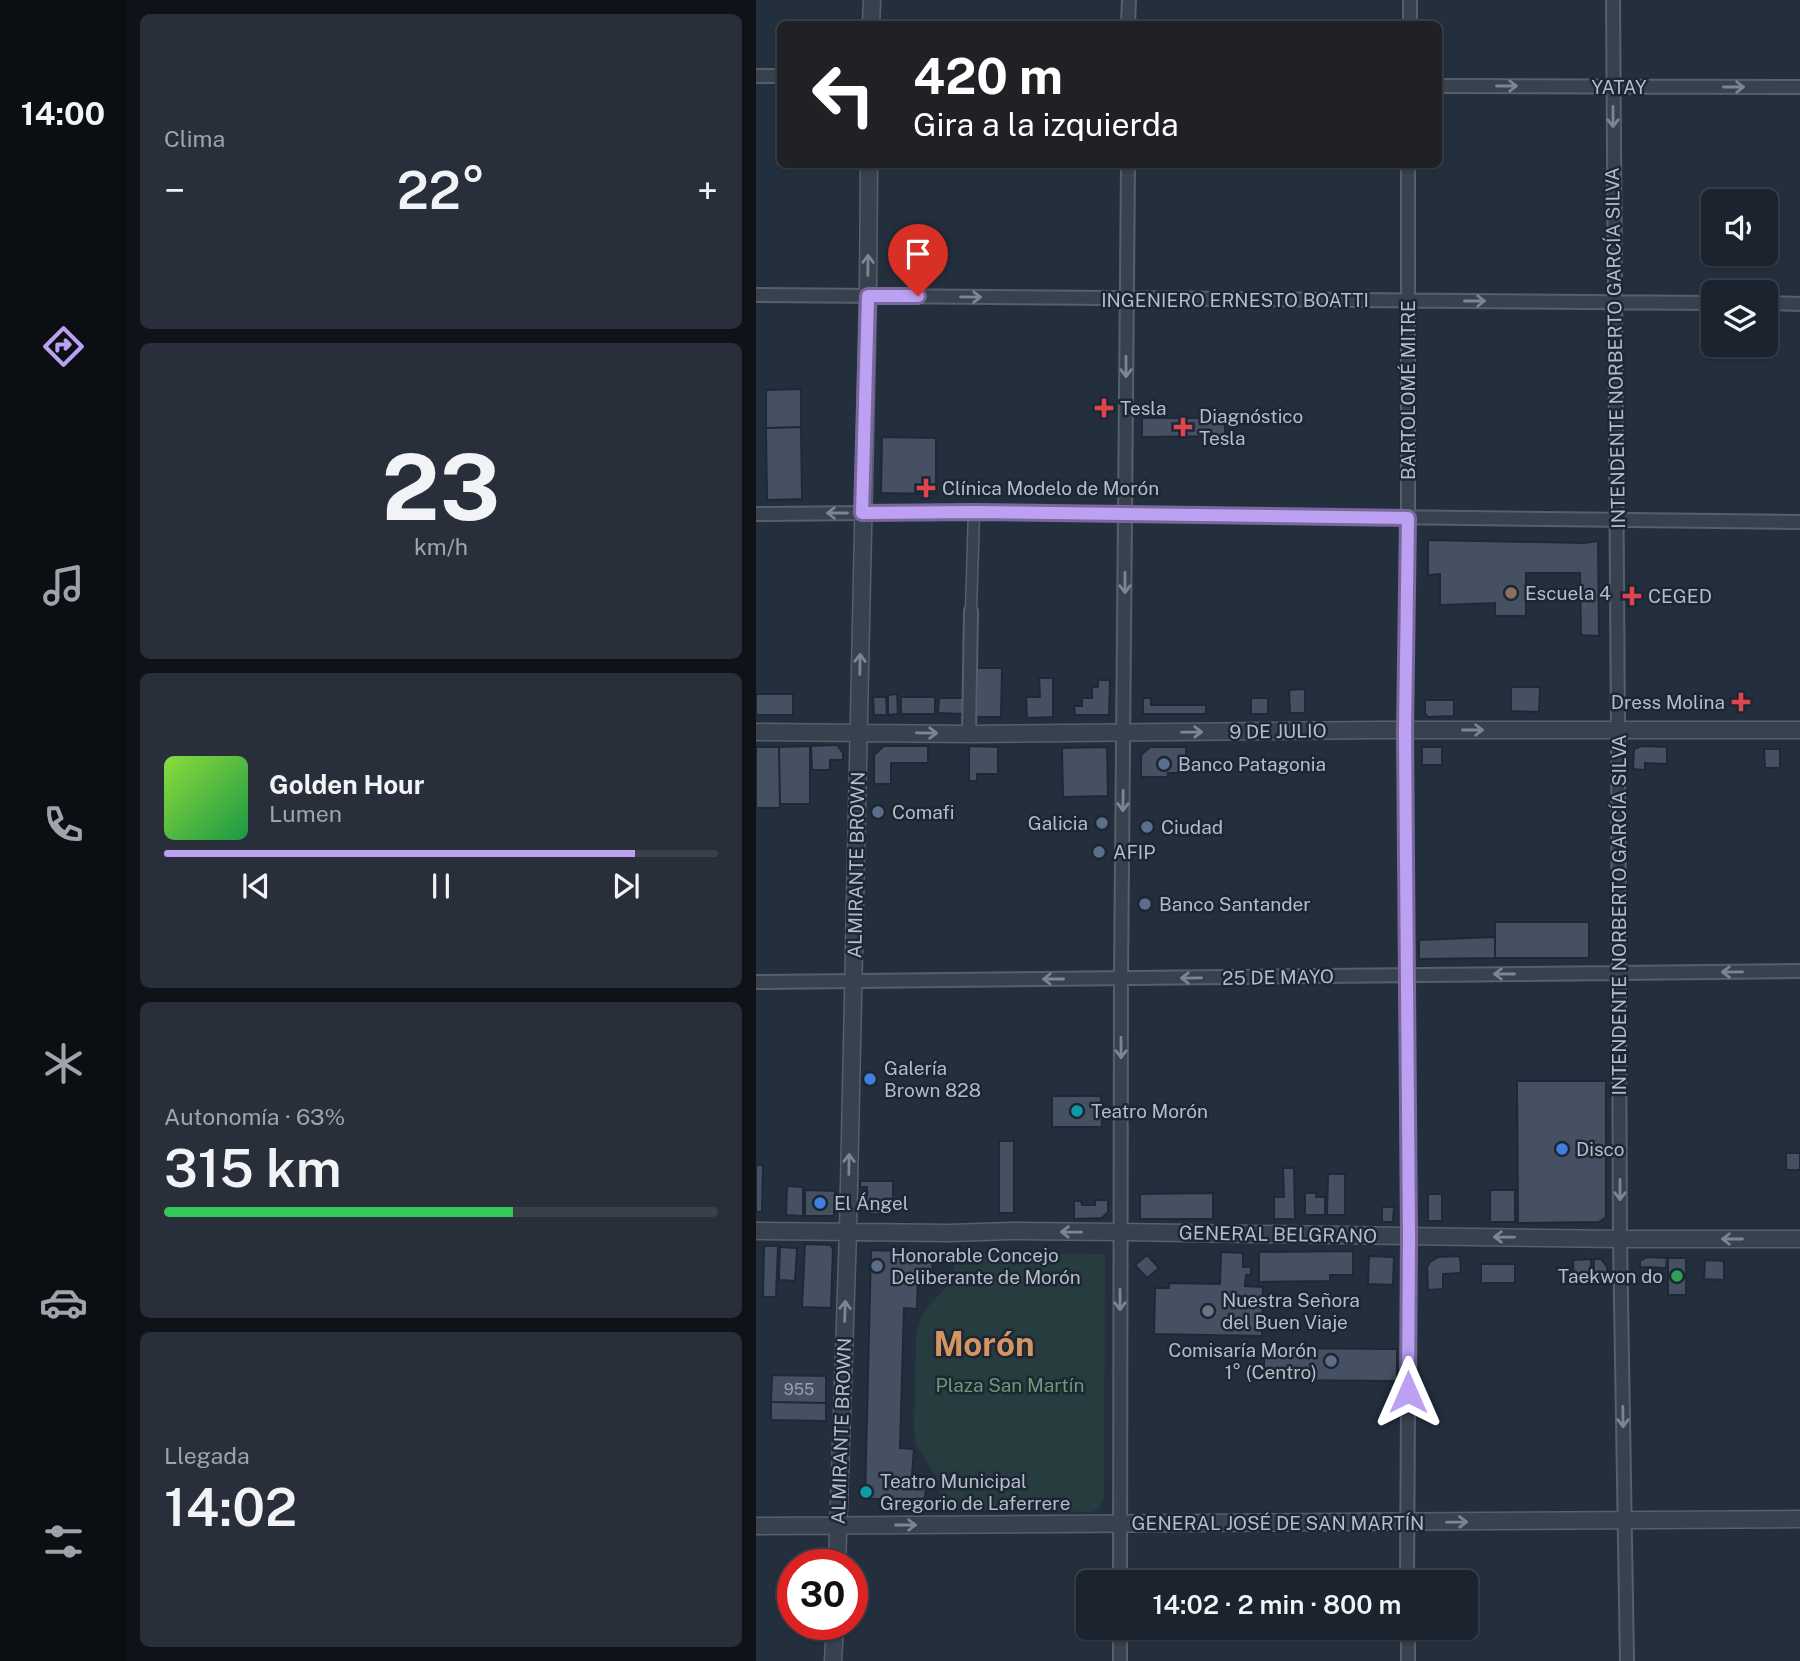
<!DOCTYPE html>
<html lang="es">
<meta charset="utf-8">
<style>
:root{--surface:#1b232e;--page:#282f3a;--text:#f1f3f6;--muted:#a0a4aa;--line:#39404a;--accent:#bca0f2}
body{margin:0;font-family:"Public Sans",sans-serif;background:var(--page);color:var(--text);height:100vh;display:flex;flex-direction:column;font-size:26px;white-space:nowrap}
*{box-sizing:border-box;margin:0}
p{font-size:23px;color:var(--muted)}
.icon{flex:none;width:38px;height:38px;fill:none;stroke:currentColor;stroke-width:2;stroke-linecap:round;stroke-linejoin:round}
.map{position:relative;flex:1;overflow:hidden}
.panel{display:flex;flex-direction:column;gap:14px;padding:14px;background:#0f1319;width:630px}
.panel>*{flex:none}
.banner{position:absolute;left:21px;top:21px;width:665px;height:147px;border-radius:10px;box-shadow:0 2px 5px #0004,0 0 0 2px var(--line);background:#202124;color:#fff;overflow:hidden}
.tools{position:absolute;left:945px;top:189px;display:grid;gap:14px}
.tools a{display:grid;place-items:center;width:77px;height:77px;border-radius:10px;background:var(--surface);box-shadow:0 2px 5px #0004,0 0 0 2px var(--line);font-size:35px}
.speed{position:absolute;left:21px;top:1549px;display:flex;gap:14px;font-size:35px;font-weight:700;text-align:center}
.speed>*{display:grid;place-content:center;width:91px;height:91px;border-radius:50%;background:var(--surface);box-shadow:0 2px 5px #0004,0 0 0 2px var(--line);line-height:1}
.speed .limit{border:10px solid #d22;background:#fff;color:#111}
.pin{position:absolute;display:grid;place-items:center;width:60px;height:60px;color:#fff;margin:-72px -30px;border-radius:50% 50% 50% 0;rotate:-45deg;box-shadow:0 0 7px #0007}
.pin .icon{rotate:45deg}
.me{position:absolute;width:77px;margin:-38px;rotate:0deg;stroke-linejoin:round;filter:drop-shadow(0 0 5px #0008)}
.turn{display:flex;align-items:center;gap:24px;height:147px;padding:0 21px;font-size:32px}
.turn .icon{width:91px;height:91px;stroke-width:2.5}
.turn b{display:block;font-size:49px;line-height:60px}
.big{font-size:52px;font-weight:600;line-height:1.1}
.panel .widget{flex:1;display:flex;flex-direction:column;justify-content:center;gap:10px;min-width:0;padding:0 24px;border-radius:10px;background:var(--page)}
.panel .dial{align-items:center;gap:0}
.dial b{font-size:91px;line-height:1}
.song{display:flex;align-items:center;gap:21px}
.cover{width:84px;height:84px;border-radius:10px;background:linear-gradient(135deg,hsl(90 70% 55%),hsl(140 70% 35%))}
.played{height:7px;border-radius:4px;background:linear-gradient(90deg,var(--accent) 85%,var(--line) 85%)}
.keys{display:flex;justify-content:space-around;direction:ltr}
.heat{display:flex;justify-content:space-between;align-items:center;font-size:38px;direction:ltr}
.charge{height:10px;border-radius:5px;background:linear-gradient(90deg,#34c759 63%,var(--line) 0)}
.trip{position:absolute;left:320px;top:1570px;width:402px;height:70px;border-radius:10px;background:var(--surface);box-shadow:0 2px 5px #0004,0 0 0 2px var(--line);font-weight:600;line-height:70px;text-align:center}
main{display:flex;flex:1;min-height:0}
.tabs{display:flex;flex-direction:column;width:126px;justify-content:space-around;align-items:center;background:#0b0e12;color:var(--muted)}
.tabs .icon{width:49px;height:49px}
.tabs .on{color:var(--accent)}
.tabs b{font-size:32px;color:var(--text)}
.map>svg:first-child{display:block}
.green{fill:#263c3f}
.building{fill:#455162;stroke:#1f2835;stroke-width:2}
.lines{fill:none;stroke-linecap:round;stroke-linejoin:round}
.pedestrian-casing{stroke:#565f6c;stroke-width:13}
.minor-casing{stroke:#565f6c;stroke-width:16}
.tertiary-casing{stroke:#565f6c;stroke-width:19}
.pedestrian{stroke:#38414e;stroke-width:10}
.minor{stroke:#38414e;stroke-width:12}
.tertiary{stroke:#38414e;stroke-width:16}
.oneway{stroke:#7c8592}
.route-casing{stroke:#7a689d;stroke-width:18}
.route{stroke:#bca0f2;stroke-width:12}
.health-dot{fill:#e0444e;stroke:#1d2633;stroke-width:2.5}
.education-dot{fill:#8d6e63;stroke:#1d2633;stroke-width:2.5}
.service-dot{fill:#5c6f8a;stroke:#1d2633;stroke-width:2.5}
.shop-dot{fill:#3f7fe0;stroke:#1d2633;stroke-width:2.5}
.culture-dot{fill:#0f9aa8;stroke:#1d2633;stroke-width:2.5}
.leisure-dot{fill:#2e9e5b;stroke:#1d2633;stroke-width:2.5}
.worship-dot{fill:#6b7280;stroke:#1d2633;stroke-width:2.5}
.labels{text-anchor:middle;stroke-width:5;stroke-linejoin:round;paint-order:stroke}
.number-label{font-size:16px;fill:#98a1af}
.street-label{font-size:19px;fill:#b4bcc9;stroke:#1d2633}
.poi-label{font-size:19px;fill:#b4bcc9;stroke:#1d2633;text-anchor:start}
.park-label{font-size:19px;fill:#6b9a76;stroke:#1d2633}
.town-label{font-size:33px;font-weight:bold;fill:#d59563;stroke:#1d2633}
</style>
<main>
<nav class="tabs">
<b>14:00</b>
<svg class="icon on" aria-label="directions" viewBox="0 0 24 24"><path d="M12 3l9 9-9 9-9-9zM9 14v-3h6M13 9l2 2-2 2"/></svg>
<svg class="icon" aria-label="music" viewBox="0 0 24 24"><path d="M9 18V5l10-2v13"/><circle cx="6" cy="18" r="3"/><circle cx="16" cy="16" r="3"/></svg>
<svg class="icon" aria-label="phone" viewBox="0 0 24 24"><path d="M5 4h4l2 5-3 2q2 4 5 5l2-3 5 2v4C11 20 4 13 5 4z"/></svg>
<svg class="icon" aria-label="climate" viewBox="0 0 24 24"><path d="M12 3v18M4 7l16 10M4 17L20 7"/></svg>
<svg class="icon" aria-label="car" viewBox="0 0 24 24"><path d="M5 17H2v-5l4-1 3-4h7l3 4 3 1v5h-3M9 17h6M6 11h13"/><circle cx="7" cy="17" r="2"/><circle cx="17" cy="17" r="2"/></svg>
<svg class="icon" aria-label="filters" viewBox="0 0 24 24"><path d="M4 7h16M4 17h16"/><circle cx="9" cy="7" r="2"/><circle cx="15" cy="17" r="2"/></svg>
</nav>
<section class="panel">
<div class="widget"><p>Clima</p>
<div class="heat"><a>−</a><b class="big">22°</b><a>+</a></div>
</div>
<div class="widget dial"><b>23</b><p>km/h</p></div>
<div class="widget">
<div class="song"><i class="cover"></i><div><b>Golden Hour</b><p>Lumen</p></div></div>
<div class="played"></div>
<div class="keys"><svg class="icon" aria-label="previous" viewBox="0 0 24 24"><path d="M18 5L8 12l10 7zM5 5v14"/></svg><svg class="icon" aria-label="pause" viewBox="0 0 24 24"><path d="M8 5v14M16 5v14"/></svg><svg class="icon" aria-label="next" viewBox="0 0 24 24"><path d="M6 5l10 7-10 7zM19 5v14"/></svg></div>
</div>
<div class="widget"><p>Autonomía · 63%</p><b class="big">315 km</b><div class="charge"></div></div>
<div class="widget"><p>Llegada</p><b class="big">14:02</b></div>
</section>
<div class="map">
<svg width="1044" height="1661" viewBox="0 0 1044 1661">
<rect width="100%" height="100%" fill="#242f3e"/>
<path class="green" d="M 199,1253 L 349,1254 L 348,1499 L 343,1507 L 337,1512 L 184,1508 L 184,1488 L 179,1475 L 160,1445 L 158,1430 L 160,1337 L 163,1322 L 170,1309 L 197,1280 Z"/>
<path class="building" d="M 45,389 L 45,427 L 10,428 L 10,390 Z
M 386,418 L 469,418 L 469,436 L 386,437 Z
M 45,427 L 46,499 L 11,500 L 10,428 Z
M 126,437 L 180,438 L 180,494 L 125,493 Z
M 672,540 L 828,543 L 842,541 L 843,636 L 825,635 L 824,573 L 770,573 L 770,616 L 739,616 L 739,603 L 684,605 L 684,574 L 672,575 Z
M 221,668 L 246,668 L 245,717 L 220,717 Z
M 283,678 L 297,678 L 297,717 L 271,718 L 270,697 L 284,697 Z
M 342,680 L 354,680 L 353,715 L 319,715 L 318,706 L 326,706 L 326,698 L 336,698 L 336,687 L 342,687 Z
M 755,687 L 784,687 L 783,712 L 755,711 Z
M 549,689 L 549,713 L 534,713 L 533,690 Z
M 0,694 L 37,694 L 37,715 L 0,715 Z
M 141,694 L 142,714 L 132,715 L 132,695 Z
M 117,697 L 130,697 L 131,715 L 118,715 Z
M 145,697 L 179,697 L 179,714 L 145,714 Z
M 183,698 L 208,698 L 208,714 L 182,713 Z
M 387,698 L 395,698 L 395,705 L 450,705 L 450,714 L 387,714 Z
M 495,698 L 512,698 L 512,714 L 495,714 Z
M 669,700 L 698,700 L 698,716 L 672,717 L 669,713 Z
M 81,745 L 87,753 L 87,760 L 74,760 L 74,770 L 56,770 L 55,746 Z
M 54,746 L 54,804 L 24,804 L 23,747 Z
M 128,746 L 172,746 L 172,763 L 135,763 L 135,784 L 118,784 L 118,755 Z
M 213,746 L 242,747 L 242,774 L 221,774 L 221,781 L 213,781 Z
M 886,746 L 911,747 L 911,764 L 889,763 L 889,770 L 877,769 L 878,749 Z
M 0,747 L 23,747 L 24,808 L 0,808 Z
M 351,747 L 352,796 L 307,797 L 306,748 Z
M 394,747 L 430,747 L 430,773 L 412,773 L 412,777 L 385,777 L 385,755 Z
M 666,747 L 686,747 L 686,765 L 666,765 Z
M 1008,749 L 1024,749 L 1024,768 L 1009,768 Z
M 739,922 L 833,922 L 833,958 L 739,958 Z
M 739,937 L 739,958 L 663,959 L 663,940 Z
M 761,1081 L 850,1081 L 850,1217 L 843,1222 L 762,1223 Z
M 296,1096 L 345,1096 L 346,1127 L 296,1127 Z
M 243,1141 L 258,1141 L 258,1213 L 243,1213 Z
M 1030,1153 L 1044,1153 L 1044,1170 L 1030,1170 Z
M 0,1165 L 7,1165 L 6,1212 L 0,1212 Z
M 527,1168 L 538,1168 L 539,1219 L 518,1219 L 518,1197 L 528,1197 Z
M 572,1174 L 589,1174 L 589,1215 L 571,1215 Z
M 104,1181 L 137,1181 L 137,1215 L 115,1214 L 106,1210 L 106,1197 L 111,1197 L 111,1187 L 104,1187 Z
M 31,1186 L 47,1187 L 47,1216 L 30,1215 Z
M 49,1190 L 79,1191 L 78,1216 L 49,1216 Z
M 734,1190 L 759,1190 L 759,1222 L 734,1222 Z
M 457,1193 L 457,1219 L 384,1219 L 384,1194 Z
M 549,1193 L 561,1193 L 560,1197 L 569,1197 L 569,1215 L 549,1215 Z
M 672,1194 L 686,1194 L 686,1221 L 672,1221 Z
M 339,1200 L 352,1200 L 352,1212 L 346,1218 L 318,1219 L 318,1201 L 325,1201 L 326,1205 L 339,1205 Z
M 626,1207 L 638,1207 L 637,1222 L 626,1222 Z
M 49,1244 L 74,1245 L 77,1249 L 75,1308 L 46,1307 Z
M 8,1246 L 22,1246 L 20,1297 L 7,1297 Z
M 24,1247 L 41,1248 L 39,1281 L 23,1280 Z
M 115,1250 L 177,1252 L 176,1275 L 162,1274 L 161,1309 L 148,1308 L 144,1448 L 158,1449 L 156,1475 L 170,1476 L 169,1499 L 109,1499 Z
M 597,1251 L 597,1275 L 574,1275 L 574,1281 L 503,1282 L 503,1252 Z
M 465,1252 L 487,1253 L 487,1267 L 495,1267 L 495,1275 L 490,1275 L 489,1286 L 507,1287 L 506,1336 L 398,1334 L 399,1288 L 413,1288 L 413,1283 L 464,1284 Z
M 391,1255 L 403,1268 L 391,1278 L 379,1265 Z
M 613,1256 L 638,1257 L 637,1285 L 612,1284 Z
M 704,1256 L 705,1273 L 687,1274 L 687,1289 L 672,1290 L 671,1267 L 674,1262 L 682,1257 Z
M 891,1257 L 911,1258 L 910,1268 L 884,1267 L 884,1261 Z
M 912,1258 L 930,1258 L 930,1295 L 912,1295 Z
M 835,1259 L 835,1283 L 818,1284 L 817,1260 Z
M 838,1259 L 845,1259 L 851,1267 L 852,1284 L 837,1284 Z
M 949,1260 L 968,1261 L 968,1280 L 948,1279 Z
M 725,1264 L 759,1264 L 759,1283 L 725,1283 Z
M 508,1348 L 641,1349 L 641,1381 L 508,1380 Z
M 16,1375 L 70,1376 L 70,1403 L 15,1402 Z
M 15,1402 L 70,1403 L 70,1421 L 15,1420 Z"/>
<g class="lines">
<g class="pedestrian-casing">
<path id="pedestrian" d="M 215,611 L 218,512"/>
</g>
<g class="minor-casing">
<path id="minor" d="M 857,0 L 862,730 L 864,1239 L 871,1661
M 372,24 L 373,0
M 654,24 L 654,0
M 0,76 L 24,76
M 682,86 L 1044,87
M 0,295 L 957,303
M 1010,303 L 1044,304
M 0,514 L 218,512 L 1044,522
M 213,734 L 215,611
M 0,982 L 1044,971
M 364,1582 L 365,979 L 372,164
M 651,1582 L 653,1236 L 649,731 L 652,518 L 652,164
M 364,1628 L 364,1661
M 652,1628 L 652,1661"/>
</g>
<g class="tertiary-casing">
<path id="tertiary" d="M 115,24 L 116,0
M 0,732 L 213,734 L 622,730 L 1044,730
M 0,1231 L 194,1233 L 255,1231 L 364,1232 L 864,1239 L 1044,1239
M 0,1526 L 1044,1519
M 81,1564 L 92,1232 L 112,296 L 113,164
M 77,1661 L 79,1624"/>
</g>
<use href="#pedestrian" class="pedestrian"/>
<use href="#minor" class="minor"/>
<use href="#tertiary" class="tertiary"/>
</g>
<defs><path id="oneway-shaft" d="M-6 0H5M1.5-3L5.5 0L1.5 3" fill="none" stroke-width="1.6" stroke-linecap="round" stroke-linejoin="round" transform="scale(1.75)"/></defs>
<g class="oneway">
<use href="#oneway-shaft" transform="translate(751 86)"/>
<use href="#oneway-shaft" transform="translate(978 87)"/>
<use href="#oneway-shaft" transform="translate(857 117) rotate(90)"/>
<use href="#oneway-shaft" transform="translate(112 265) rotate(-89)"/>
<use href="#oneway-shaft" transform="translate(215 297) rotate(1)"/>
<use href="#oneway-shaft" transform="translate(719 301)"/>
<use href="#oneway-shaft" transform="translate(370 367) rotate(90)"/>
<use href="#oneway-shaft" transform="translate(81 513) rotate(180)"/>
<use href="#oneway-shaft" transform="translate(369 583) rotate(90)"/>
<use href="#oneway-shaft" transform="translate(104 664) rotate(-89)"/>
<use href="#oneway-shaft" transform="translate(717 730)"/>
<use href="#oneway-shaft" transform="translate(436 732) rotate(-1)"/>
<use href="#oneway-shaft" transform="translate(171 733) rotate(1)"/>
<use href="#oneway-shaft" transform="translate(367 801) rotate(91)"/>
<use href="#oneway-shaft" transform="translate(976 972) rotate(179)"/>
<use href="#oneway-shaft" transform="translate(748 974) rotate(180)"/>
<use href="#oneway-shaft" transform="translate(435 978) rotate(179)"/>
<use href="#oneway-shaft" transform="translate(297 979) rotate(180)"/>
<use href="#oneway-shaft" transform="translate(365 1048) rotate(90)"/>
<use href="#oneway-shaft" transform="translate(93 1164) rotate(-89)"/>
<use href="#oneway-shaft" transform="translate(864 1190) rotate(90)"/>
<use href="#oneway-shaft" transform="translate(315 1232) rotate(-179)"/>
<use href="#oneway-shaft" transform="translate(748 1237) rotate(-179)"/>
<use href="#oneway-shaft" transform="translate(976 1239) rotate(180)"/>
<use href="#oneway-shaft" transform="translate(364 1300) rotate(90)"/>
<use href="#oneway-shaft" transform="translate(89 1311) rotate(-88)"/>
<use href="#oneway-shaft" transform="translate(867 1417) rotate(89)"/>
<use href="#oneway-shaft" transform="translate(701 1522) rotate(-1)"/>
<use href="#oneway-shaft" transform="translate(150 1525)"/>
</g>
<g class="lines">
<g class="route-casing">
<path id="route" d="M 162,296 L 112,296 L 106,513 L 218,512 L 652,518 L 649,731 L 653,1236 L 652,1392"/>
</g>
<use href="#route" class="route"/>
</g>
<g class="health-dot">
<path d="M344.5 397.5h7v7h7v7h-7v7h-7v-7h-7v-7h7z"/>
<path d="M423.5 416.5h7v7h7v7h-7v7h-7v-7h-7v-7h7z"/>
<path d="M166.5 477.5h7v7h7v7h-7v7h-7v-7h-7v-7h7z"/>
<path d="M872.5 585.5h7v7h7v7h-7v7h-7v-7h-7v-7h7z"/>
<path d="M981.5 691.5h7v7h7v7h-7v7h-7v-7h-7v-7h7z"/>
</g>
<circle class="education-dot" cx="755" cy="593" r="7"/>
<g class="service-dot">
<circle cx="408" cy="764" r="7"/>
<circle cx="122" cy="812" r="7"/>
<circle cx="346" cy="823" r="7"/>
<circle cx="391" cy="827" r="7"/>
<circle cx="343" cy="852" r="7"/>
<circle cx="389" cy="904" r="7"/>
<circle cx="121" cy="1266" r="7"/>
<circle cx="575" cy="1361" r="7"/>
</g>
<g class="shop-dot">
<circle cx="114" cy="1079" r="7"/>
<circle cx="806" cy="1149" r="7"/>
<circle cx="64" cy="1203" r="7"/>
</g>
<g class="culture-dot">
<circle cx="321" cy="1111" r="7"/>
<circle cx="110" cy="1492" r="7"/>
</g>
<circle class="leisure-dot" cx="921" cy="1276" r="7"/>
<circle class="worship-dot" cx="452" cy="1311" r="7"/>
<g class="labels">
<g class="number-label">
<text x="43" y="1395">955</text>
</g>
<g class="street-label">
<text x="863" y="94">YATAY</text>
<text x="479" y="307">INGENIERO ERNESTO BOATTI</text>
<text transform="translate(859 348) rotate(-91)" y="7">INTENDENTE NORBERTO GARCÍA SILVA</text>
<text transform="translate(652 390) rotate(-90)" y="7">BARTOLOMÉ MITRE</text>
<text transform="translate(522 731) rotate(-1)" y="7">9 DE JULIO</text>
<text transform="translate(100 865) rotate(-89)" y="7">ALMIRANTE BROWN</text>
<text transform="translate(863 915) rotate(-90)" y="7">INTENDENTE NORBERTO GARCÍA SILVA</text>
<text transform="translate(522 977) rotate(-1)" y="7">25 DE MAYO</text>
<text transform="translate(522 1234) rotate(1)" y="7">GENERAL BELGRANO</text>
<text transform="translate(85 1431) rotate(-88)" y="7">ALMIRANTE BROWN</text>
<text x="522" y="1530">GENERAL JOSÉ DE SAN MARTÍN</text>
</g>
<g class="poi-label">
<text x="364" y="415">Tesla</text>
<text x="443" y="423">Diagnóstico<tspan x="443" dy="22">Tesla</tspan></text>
<text x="186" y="495">Clínica Modelo de Morón</text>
<text x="769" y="600">Escuela 4</text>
<text x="892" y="603">CEGED</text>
<text x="969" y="709" text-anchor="end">Dress Molina</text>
<text x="422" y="771">Banco Patagonia</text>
<text x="136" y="819">Comafi</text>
<text x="332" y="830" text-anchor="end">Galicia</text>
<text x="405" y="834">Ciudad</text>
<text x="357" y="859">AFIP</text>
<text x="403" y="911">Banco Santander</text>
<text x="128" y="1075">Galería<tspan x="128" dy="22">Brown 828</tspan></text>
<text x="335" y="1118">Teatro Morón</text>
<text x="820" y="1156">Disco</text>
<text x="78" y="1210">El Ángel</text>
<text x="135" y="1262">Honorable Concejo<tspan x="135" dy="22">Deliberante de Morón</tspan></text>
<text x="907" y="1283" text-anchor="end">Taekwon do</text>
<text x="466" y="1307">Nuestra Señora<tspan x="466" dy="22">del Buen Viaje</tspan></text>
<text x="561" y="1357" text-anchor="end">Comisaría Morón<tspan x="561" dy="22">1° (Centro)</tspan></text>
<text x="124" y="1488">Teatro Municipal<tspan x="124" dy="22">Gregorio de Laferrere</tspan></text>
</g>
<g class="park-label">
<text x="254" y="1392">Plaza San Martín</text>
</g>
<g class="town-label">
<text x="228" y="1356">Morón</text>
</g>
</g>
</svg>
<div class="tools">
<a><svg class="icon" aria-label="sound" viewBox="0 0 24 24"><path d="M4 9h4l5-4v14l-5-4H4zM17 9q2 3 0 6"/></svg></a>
<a><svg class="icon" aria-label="layers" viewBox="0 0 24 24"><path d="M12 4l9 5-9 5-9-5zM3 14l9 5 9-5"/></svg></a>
</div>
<div class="speed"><div class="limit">30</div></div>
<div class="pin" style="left:162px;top:296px;background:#d93025"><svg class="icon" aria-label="arrive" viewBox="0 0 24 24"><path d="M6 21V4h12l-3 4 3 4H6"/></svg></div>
<svg class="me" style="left:652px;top:1392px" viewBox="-20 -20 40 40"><path d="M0-17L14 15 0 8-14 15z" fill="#bca0f2" stroke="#fff" stroke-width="4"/></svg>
<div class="trip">14:02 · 2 min · 800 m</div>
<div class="banner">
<div class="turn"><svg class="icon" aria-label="left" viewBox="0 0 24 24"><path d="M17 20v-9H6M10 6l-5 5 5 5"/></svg><div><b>420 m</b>Gira a la izquierda</div></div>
</div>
</div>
</main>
